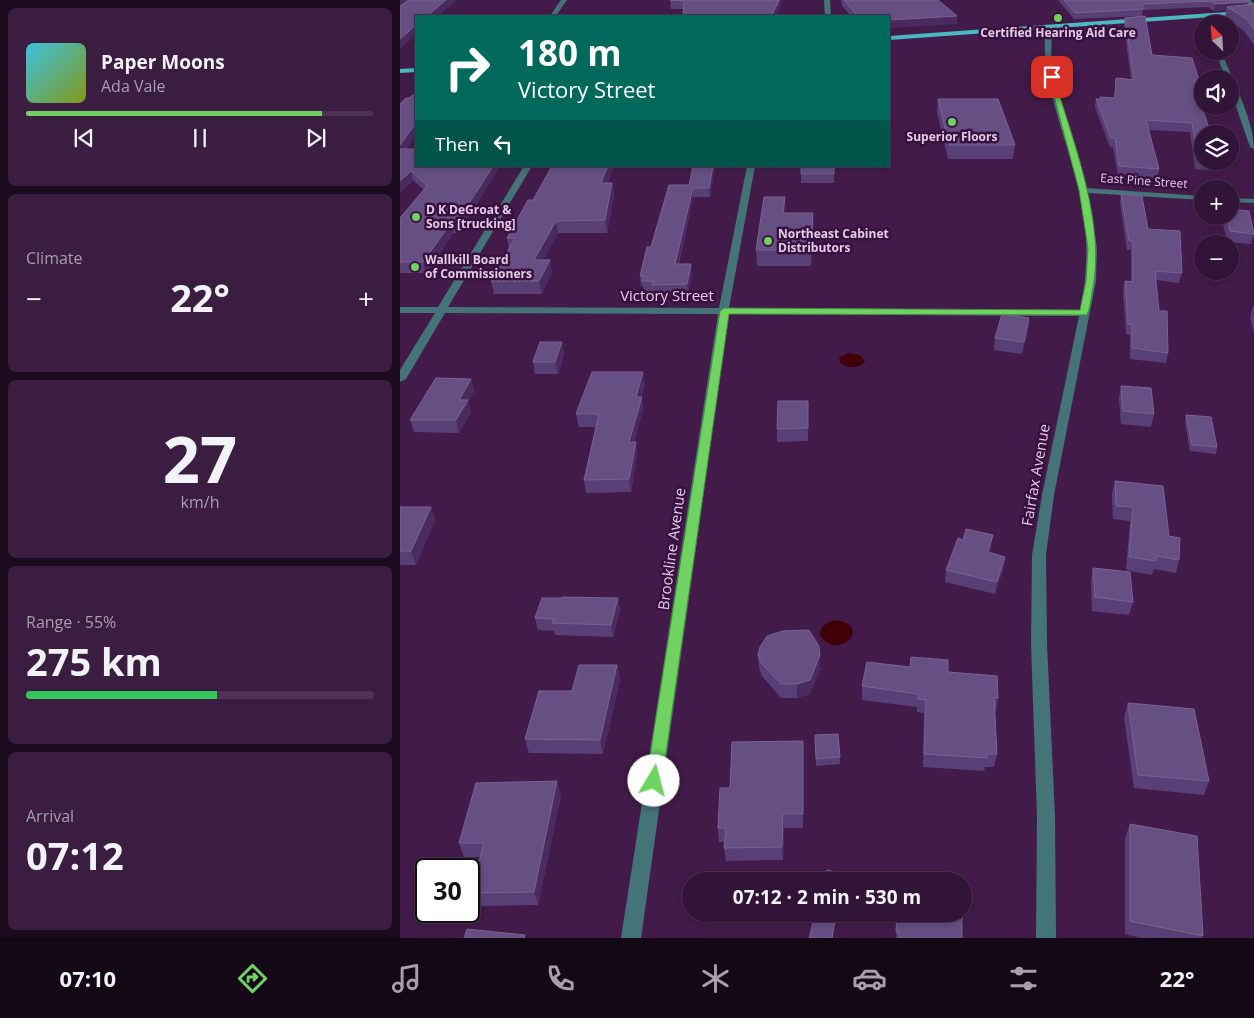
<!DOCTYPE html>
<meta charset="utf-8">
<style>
:root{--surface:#321438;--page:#3a1d40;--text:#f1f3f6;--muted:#a89eae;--line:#4d3353;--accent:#6ed361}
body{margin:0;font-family:"Open Sans",sans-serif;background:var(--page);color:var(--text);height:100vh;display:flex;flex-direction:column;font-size:19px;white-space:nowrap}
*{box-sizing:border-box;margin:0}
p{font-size:16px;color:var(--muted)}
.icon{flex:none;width:28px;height:28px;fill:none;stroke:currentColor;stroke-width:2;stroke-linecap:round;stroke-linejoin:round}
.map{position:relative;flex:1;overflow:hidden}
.panel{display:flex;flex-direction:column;gap:8px;padding:8px;background:#1c0b1f;width:400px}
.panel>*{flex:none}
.banner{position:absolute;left:15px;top:15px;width:475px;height:152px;border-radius:0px;box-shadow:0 2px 8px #0003,0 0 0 1px var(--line);background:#00695c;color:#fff;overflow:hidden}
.needle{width:32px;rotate:335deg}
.tools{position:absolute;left:794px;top:15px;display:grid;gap:10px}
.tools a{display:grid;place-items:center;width:45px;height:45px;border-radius:50%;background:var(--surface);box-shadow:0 2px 8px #0003,0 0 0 1px var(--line);font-size:25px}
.speed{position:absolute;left:15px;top:858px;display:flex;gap:10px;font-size:25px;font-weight:700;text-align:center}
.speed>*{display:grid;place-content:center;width:65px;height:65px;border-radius:50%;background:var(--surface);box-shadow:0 2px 8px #0003,0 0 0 1px var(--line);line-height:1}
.speed .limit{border:2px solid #111;border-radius:8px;background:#fff;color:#111}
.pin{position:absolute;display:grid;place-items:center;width:42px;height:42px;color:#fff;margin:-21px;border-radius:10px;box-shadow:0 2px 8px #0006}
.me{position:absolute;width:55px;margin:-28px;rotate:8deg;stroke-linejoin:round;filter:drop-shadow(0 0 4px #0008)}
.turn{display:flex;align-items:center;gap:18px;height:105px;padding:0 20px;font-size:22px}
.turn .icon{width:65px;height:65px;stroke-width:2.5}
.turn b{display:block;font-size:35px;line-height:42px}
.then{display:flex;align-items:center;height:48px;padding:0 20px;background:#0003;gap:10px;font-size:19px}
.big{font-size:38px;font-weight:700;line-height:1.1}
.panel .tile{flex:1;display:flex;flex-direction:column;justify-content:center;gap:8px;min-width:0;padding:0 18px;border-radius:8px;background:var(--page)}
.panel .dial{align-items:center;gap:0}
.dial b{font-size:65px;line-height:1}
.song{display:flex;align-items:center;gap:15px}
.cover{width:60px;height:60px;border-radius:8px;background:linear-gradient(135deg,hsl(190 70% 55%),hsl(70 70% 35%))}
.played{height:5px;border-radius:2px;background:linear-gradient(90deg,var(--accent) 85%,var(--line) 85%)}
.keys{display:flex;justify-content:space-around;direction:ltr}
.heat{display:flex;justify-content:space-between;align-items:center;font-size:28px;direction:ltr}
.charge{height:8px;border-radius:4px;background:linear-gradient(90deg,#34c759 55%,var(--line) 0)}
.trip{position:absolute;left:282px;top:872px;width:290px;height:50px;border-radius:25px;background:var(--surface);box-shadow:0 2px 8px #0003,0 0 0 1px var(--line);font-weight:700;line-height:50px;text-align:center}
.tabs{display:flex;height:80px;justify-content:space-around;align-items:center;background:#140816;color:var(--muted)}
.tabs .icon{width:35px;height:35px}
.tabs .current{color:var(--accent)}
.tabs b{font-size:22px;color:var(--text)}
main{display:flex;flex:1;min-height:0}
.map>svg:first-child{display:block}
.water{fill:#400008}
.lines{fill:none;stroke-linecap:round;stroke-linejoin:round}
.minor{fill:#447478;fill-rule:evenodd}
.major{fill:#4bb9c1;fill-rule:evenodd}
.wall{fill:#584076}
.shaded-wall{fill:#492b5f}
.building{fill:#664f82;stroke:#7a6392}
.route{fill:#6ed361;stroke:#48893f}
.poi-dot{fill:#6ed361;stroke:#38113f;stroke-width:2}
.labels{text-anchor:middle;stroke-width:5;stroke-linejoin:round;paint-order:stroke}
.far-poi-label{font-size:12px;font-weight:bold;fill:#e3cbe7;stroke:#38113f;text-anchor:start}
.far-street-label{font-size:12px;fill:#e3cbe7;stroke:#38113f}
.street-label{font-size:15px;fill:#e3cbe7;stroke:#38113f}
</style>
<main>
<section class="panel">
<div class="tile">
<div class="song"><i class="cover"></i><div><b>Paper Moons</b><p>Ada Vale</p></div></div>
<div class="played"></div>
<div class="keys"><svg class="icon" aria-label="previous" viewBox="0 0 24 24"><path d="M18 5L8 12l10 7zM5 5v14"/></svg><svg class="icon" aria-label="pause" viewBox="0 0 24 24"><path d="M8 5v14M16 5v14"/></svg><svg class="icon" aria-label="next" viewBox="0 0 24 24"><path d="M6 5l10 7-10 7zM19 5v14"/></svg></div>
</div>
<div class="tile"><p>Climate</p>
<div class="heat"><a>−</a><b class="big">22°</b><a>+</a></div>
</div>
<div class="tile dial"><b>27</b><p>km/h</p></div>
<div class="tile"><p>Range · 55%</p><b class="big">275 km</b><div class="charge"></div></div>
<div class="tile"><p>Arrival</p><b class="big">07:12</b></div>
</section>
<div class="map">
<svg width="854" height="938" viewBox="0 0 854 938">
<rect width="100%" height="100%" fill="#431b4a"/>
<path class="water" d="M 448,353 L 460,355 L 465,361 C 459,369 449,368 441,364 L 439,358 Z
M 435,620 C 475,625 438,663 420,635 C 421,625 426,623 435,620 Z"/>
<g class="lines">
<path class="minor" d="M 161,0 L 167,0 L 156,16 L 150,16 Z
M 424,0 L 430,0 L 431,16 L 425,16 Z
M 844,0 L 850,0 L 854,4 L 854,9 Z
M 806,13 L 813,24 L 807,24 L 803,15 Z
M 647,25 L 652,26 L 651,63 L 686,188 L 802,196 L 802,200 L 688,193 L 697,248 L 696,281 L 654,495 L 646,555 L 647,644 L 655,817 L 656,938 L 636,938 L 637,817 L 631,644 L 632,555 L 642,495 L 679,316 L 329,314 L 241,938 L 221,938 L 318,314 L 45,313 L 6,379 L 0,382 L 0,370 L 35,313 L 0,313 L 0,307 L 38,307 L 124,166 L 132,166 L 48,307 L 319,308 L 347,166 L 355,166 L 329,308 L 680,310 C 689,269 688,230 679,189 C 668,144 636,67 647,25 Z
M 815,51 L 821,51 C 832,79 854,120 854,149 L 850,147 L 830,89 L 830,79 L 826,79 Z
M 830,198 L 854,199 L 854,203 L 830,202 Z"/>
<path class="major" d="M 854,10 L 854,14 L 489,40 L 489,36 Z
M 16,68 L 16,72 L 0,73 L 0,69 Z"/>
</g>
<path class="wall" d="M 270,0 L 382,0 L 376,16 L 283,16 L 284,9 L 271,9 Z
M 441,0 L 538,0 L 557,16 L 557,24 L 489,16 L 451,16 L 442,6 Z
M 658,0 L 844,0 L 847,2 L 846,5 L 854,4 L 854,45 L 844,31 L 825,18 L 826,10 L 814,11 L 808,7 L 743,10 L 742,16 L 674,19 Z
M 725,18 L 752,55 L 799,80 L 796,89 L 802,134 L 802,161 L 820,161 L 818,171 L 795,169 L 790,132 L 749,130 L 759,169 L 757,178 L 718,176 L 713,147 L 710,147 L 695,107 L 696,99 L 700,99 L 700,97 L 714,98 L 716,78 L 731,79 L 724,25 Z
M 16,95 L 16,135 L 6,149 L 16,166 L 100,166 L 70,215 L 57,233 L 53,233 L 26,273 L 0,273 L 0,218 L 24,190 L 13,180 L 0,193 L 0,104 Z
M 538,99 L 615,145 L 613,159 L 548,159 L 537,112 Z
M 315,166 L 310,197 L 293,197 L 279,264 L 292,274 L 288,295 L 253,295 L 253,291 L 243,291 L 243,286 L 241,286 L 240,276 L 251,247 L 289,185 Z
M 401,166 L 434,166 L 434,183 L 401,183 Z
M 208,183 L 212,183 L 214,195 L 207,233 L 158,233 L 143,260 L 152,272 L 142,294 L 94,294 L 91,281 L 109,249 L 107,238 L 133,200 Z
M 721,194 L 782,273 L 779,283 L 756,280 L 759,311 L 768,353 L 766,363 L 730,359 L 730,335 L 726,334 L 723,291 L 725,281 L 731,281 L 731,250 L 727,250 L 720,203 Z
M 386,213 L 413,213 L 413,228 L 411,266 L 357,266 L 356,250 Z
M 823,216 L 830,216 L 854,233 L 851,244 L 827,242 L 822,219 Z
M 853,306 L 854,306 L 854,333 L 850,318 Z
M 629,318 L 628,330 L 622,354 L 594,350 L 595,338 Z
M 162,342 L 164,354 L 158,374 L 135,374 L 133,362 Z
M 243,372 L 245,385 L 241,397 L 243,409 L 234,442 L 237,455 L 231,492 L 186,493 L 184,480 L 196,427 L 179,427 L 176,414 Z
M 71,379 L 74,391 L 68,402 L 71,412 L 59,433 L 14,432 L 10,420 Z
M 721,386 L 754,414 L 751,427 L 721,424 L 719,398 Z
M 408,401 L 408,441 L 377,442 L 377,429 Z
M 786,415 L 817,447 L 816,454 L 790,451 L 785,422 Z
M 715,481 L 769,536 L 779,560 L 776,573 L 754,569 L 752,575 L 726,570 L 730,521 L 713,519 L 712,494 Z
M 0,507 L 31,507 L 35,520 L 16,565 L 0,565 Z
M 591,547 L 590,553 L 605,557 L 603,570 L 595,594 L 545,582 L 546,570 Z
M 693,568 L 733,602 L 729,615 L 692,611 L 691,581 Z
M 161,598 L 218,598 L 220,610 L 213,637 L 155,635 L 154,631 L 138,630 L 135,618 Z
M 358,655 L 420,669 L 410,694 L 397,698 L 381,698 L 362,676 L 359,668 Z
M 217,665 L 220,679 L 203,754 L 129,753 L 125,739 L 172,691 Z
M 548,672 L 598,698 L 596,711 L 594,711 L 597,754 L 594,767 L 585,767 L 584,771 L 523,767 L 524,713 L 517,712 L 517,707 L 462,700 L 462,686 Z
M 728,703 L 809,781 L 804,795 L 734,788 L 724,717 Z
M 415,735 L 440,757 L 440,764 L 416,766 Z
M 403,755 L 403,828 L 384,828 L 383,860 L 326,861 L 324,848 L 325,842 L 319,842 L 318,828 L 330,788 Z
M 161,795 L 138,905 L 76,906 L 71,893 L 80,857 L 64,857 L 59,843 Z
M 730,824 L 803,936 L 802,938 L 742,938 L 725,934 L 725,838 Z
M 410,914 L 437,914 L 413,921 L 410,921 Z
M 497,914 L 562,938 L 496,938 Z"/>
<path class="shaded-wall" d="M 0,0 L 9,0 L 0,7 Z
M 46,0 L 57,0 L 38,16 L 27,16 Z
M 379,0 L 382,0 L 376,16 L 372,16 Z
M 847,2 L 845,9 L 827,7 L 826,10 L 814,11 L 815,4 Z
M 557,16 L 557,24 L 489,28 L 489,20 Z
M 16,25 L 16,35 L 0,49 L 0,39 Z
M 16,123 L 16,135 L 0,157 L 0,145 Z
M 93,166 L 100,166 L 70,215 L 57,233 L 55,223 Z
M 208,166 L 215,166 L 203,195 L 201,183 Z
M 313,166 L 315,166 L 310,197 L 309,188 Z
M 11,171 L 13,180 L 0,193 L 0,181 Z
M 212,183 L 214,195 L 207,233 L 205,220 Z
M 293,188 L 293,197 L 276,274 L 275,264 Z
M 385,197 L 386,212 L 384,228 L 383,213 Z
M 413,213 L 413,228 L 411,266 L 411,250 Z
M 156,221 L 158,233 L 136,273 L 134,260 Z
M 51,223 L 53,233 L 26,273 L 23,262 Z
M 150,260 L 152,272 L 142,294 L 139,281 Z
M 291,264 L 292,274 L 288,295 L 287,284 Z
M 629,318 L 628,330 L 622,354 L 624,342 Z
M 162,342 L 164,354 L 158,374 L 155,362 Z
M 243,372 L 245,385 L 238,409 L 236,397 Z
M 71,379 L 74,391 L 68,402 L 71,412 L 59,433 L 56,420 L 59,400 Z
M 242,397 L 243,409 L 231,455 L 229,442 Z
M 236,442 L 237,455 L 231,492 L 229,479 Z
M 31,507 L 35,520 L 16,565 L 11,551 Z
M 593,535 L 591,547 L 586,564 L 588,552 Z
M 605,557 L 603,570 L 595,594 L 597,582 Z
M 218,598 L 220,610 L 213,637 L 211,625 Z
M 420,655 L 420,669 L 410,694 L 397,698 L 397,684 Z
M 217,665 L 220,679 L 203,754 L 200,740 Z
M 157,781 L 161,795 L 138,905 L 134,892 Z
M 383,814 L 384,828 L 383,860 L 382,847 Z
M 436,914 L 437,914 L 433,938 L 432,938 Z"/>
<path class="building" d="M 9,0 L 46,0 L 27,16 L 16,16 L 16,25 L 0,39 L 0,6 Z
M 270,0 L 379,0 L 372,15 L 319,15 L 319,16 L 283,16 L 284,1 Z
M 444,0 L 538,0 L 557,16 L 489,20 L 489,16 L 458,16 Z
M 664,0 L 844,0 L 847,2 L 815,4 L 810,1 L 742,4 L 743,9 L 675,13 Z
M 854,4 L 854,29 L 847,19 L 827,7 Z
M 745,16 L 752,55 L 792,58 L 799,80 L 794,80 L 798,95 L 811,134 L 802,134 L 802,160 L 798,159 L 792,123 L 746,120 L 759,169 L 719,166 L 715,138 L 711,138 L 696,99 L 701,99 L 700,97 L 715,98 L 716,78 L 734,80 L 725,18 Z
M 13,95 L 16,95 L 16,123 L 0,145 L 0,104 L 6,98 L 9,98 Z
M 538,99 L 598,99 L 615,145 L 549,145 Z
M 0,149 L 16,149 L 16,166 L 93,166 L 68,205 L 55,223 L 51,223 L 23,262 L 0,262 L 0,218 L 27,186 L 11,171 L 0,181 Z
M 152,166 L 208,166 L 201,183 L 212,183 L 205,220 L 156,221 L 134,260 L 150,260 L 139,281 L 91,281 L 115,238 L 107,238 L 128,200 L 133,200 Z
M 293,166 L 313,166 L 309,188 L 293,188 L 275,264 L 291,264 L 287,284 L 252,285 L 253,281 L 242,281 L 244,276 L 240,276 L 247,247 L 251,247 L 269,185 L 289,185 Z
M 401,166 L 434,166 L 434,174 L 401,174 Z
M 721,194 L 742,196 L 748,229 L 780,231 L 782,273 L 755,271 L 759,311 L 767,311 L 768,353 L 732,348 L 732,325 L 728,324 L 725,281 L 733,282 L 733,241 L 729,240 Z
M 364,197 L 385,197 L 383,213 L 413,213 L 411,250 L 356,250 Z
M 830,209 L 849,211 L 854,234 L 830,231 L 827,216 L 830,216 Z
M 602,314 L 629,318 L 624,342 L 595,338 Z
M 140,342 L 162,342 L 155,362 L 133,362 Z
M 192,372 L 243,372 L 236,397 L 242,397 L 229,442 L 236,442 L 229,479 L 184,480 L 199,414 L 176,414 Z
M 36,378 L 71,379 L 59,400 L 68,400 L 56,420 L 10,420 Z
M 721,386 L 751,388 L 754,414 L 723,411 Z
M 378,401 L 408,401 L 408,428 L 377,429 Z
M 786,415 L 811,417 L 817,447 L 792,445 Z
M 715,481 L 763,486 L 769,536 L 780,538 L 779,560 L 756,556 L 756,561 L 729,557 L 733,507 L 716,506 Z
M 0,507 L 31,507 L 11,551 L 0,551 Z
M 566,529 L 593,535 L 588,552 L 605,557 L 597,582 L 546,570 L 558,538 L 563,540 Z
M 693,568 L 730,572 L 733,602 L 695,597 Z
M 162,597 L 218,598 L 211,625 L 152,623 L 154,619 L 135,618 L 142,598 L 161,598 Z
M 409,630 L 419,646 L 420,655 L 410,680 L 397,684 L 381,684 L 361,663 L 358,655 L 360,647 L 367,636 L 383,631 Z
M 511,657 L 548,660 L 548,672 L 597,676 L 598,698 L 594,697 L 597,754 L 587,754 L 587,758 L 524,754 L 526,700 L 518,699 L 518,694 L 462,686 L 467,662 L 510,667 Z
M 179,665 L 217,665 L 200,740 L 125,739 L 139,691 L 172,691 Z
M 728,703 L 794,709 L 809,781 L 738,775 Z
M 438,734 L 440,757 L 416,759 L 415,735 Z
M 403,741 L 403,814 L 383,814 L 382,847 L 324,848 L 326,828 L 318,828 L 320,788 L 330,788 L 332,742 Z
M 157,781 L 134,892 L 71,893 L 84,843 L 59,843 L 76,783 Z
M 730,824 L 797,836 L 803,936 L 730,921 Z
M 427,870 L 444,874 L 442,881 L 424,881 Z
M 518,876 L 563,881 L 518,881 Z
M 410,914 L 436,914 L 432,938 L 409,938 L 415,915 Z
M 497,914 L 562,914 L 562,938 L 499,938 L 499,932 L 496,932 Z
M 67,929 L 125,935 L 124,938 L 64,938 Z"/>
<path class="route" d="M 652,75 L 654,77 C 673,143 707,224 692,293 C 691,300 690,308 687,315 L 329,314 L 262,781 L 260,786 L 254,788 L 249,786 L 246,781 L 320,311 L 324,308 L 680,310 L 686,281 L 688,248 L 679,190 L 649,77 Z"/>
<g class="poi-dot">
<circle cx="658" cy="18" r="5"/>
<circle cx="552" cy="122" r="5"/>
<circle cx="16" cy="217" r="5"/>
<circle cx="368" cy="241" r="5"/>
<circle cx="15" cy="267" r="5"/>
</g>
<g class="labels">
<g class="far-poi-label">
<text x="658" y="37" text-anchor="middle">Certified Hearing Aid Care</text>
<text x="552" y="141" text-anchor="middle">Superior Floors</text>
<text x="26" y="214">D K DeGroat &amp;<tspan x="26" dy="14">Sons [trucking]</tspan></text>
<text x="378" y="238">Northeast Cabinet<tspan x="378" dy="14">Distributors</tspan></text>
<text x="25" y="264">Wallkill Board<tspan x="25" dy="14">of Commissioners</tspan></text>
</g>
<g class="far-street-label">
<text transform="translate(744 181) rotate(4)" y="4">East Pine Street</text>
</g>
<g class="street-label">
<text x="267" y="301">Victory Street</text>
<text transform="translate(636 475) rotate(-80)" y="5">Fairfax Avenue</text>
<text transform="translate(272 549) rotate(-82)" y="5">Brookline Avenue</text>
</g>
</g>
</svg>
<div class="tools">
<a><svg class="needle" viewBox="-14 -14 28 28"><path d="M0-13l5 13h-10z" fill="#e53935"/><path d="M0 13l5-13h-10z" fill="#a89eae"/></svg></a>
<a><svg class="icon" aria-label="sound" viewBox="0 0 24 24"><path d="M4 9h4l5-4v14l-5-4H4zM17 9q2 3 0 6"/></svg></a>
<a><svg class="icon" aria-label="layers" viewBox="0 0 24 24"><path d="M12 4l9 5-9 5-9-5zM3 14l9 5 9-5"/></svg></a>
<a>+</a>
<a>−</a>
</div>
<div class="speed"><div class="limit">30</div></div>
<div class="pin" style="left:652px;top:77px;background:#d93025"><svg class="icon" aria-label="arrive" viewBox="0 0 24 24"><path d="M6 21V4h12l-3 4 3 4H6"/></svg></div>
<svg class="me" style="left:254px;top:781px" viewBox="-20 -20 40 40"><circle r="19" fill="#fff"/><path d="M0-13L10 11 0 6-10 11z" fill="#6ed361"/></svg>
<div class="trip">07:12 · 2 min · 530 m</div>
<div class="banner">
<div class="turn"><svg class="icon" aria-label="right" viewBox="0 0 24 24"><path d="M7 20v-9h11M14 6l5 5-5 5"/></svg><div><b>180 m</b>Victory Street</div></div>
<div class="then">Then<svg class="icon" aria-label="left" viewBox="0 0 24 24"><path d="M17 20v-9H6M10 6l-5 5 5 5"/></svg></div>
</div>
</div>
</main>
<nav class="tabs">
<b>07:10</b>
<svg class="icon current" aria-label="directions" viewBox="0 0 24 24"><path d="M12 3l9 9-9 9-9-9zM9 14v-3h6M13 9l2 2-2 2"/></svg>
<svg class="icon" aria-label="music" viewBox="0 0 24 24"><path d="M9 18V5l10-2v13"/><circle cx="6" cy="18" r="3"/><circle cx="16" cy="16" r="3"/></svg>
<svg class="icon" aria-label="phone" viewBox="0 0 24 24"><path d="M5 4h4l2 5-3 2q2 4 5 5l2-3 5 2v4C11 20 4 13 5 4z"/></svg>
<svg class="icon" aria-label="climate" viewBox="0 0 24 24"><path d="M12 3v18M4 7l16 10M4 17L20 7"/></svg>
<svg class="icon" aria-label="car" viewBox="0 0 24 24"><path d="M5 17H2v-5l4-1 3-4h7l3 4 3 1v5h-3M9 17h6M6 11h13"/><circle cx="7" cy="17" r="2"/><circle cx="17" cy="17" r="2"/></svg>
<svg class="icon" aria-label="filters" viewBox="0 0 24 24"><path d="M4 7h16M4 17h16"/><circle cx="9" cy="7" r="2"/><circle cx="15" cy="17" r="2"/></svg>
<b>22°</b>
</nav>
